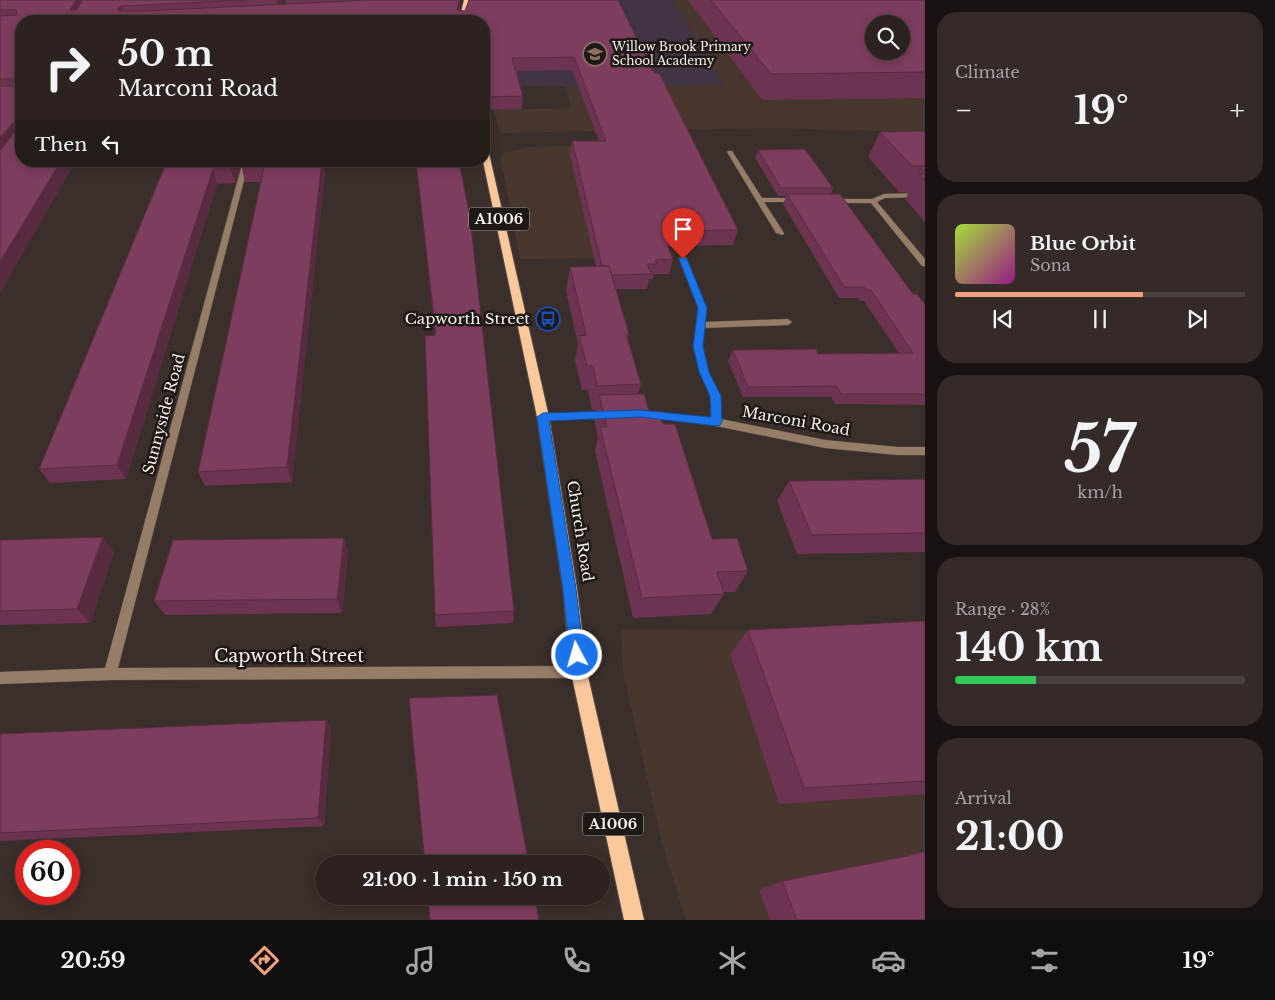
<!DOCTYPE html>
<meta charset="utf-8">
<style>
:root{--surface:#2c2320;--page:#342b29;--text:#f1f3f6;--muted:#a6a4a5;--line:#48403e;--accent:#f2a17e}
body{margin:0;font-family:"Libre Baskerville",serif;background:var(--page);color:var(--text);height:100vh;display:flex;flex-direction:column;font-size:19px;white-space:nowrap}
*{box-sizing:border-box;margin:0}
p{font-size:16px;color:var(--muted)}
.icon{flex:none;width:28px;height:28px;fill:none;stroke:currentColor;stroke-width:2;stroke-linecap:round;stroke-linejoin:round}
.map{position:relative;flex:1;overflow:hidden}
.side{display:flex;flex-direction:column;gap:12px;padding:12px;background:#181312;width:350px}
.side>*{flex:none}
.hud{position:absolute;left:15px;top:15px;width:475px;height:152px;border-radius:20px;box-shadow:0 2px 12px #0003,0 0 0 1px var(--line);background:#2c2320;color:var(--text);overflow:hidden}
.tools{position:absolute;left:865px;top:15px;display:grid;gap:10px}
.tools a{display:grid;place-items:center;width:45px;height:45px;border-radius:50%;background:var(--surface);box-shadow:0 2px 12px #0003,0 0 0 1px var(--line);font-size:25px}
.speed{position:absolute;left:15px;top:840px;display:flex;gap:10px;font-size:25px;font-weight:700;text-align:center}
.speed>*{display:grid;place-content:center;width:65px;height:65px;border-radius:50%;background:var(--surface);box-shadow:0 2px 12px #0003,0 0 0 1px var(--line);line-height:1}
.speed .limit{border:8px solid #d22;background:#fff;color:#111}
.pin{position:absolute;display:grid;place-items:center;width:42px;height:42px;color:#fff;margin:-51px -21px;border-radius:50% 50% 50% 0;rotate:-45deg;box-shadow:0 0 5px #0007}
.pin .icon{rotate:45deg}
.me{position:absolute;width:55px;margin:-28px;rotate:354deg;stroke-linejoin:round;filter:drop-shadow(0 0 4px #0008)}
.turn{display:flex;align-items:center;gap:18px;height:105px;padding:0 20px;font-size:22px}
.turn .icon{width:65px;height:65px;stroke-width:2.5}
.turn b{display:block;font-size:35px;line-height:42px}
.then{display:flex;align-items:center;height:48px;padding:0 20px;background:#0003;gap:10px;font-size:19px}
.big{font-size:38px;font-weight:700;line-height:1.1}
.side .card{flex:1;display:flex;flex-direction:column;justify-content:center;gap:8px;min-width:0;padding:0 18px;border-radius:20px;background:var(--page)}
.side .dial{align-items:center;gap:0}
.dial b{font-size:65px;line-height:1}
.song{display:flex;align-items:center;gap:15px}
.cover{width:60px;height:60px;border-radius:8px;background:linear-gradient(135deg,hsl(80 70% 55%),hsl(310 70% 35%))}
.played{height:5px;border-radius:2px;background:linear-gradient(90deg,var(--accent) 65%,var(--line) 65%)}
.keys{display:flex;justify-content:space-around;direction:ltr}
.heat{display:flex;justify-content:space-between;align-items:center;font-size:28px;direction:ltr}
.charge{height:8px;border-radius:4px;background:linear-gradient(90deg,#34c759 28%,var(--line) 0)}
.trip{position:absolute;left:315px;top:855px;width:295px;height:50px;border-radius:25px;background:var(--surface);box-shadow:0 2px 12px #0003,0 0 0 1px var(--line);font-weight:700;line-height:50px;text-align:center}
.dock{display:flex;height:80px;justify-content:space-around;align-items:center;background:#120e0d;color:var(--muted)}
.dock .icon{width:35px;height:35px}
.dock .on{color:var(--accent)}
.dock b{font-size:22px;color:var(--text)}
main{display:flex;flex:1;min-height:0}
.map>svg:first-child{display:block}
.built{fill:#48372e;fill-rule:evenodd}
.education{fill:#413543}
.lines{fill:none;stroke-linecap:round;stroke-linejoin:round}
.street-casing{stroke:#584e49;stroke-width:1}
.primary-casing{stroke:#584e49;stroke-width:2}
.street{fill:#967d68;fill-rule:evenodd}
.primary{fill:#fac89b;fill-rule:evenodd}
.wall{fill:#6c3450}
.shaded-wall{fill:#582b41}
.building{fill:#7d3d5d;stroke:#582b41;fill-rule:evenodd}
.route{fill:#1a73e8;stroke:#114b97}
.labels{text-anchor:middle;stroke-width:5;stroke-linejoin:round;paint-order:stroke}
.far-poi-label{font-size:12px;fill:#f7f0ec;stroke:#1e1816;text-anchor:start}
.shield{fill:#1e1816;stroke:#b6afac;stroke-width:1}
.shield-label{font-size:14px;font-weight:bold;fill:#f7f0ec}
.poi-label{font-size:15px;fill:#f7f0ec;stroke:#1e1816;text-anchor:end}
.street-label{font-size:15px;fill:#f7f0ec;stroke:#1e1816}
.near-street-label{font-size:18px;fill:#f7f0ec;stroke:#1e1816}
</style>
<main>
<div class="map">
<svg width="925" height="920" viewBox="0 0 925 920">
<rect width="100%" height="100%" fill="#3a2f2a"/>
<path class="built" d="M 673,0 L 925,0 L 925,134 L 922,132 L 774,128 L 501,133 L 493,110 L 571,108 L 565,87 L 724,85 ZM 874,24 L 901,24 L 901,51 L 874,51 Z
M 624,144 L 602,258 L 520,259 L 501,161 L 502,153 L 529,147 Z
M 621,630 L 925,631 L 925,920 L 686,920 L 662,844 L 623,672 Z"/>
<path class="education" d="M 555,0 L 673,0 L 724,85 L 578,87 L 484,85 L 484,21 L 480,21 Z"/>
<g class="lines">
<g class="street-casing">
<path id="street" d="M 728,151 L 732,151 L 762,198 L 796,198 L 799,200 L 796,202 L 764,202 L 784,233 L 783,235 L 776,233 L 727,152 Z
M 243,161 L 249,161 L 118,668 L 579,666 L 583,668 L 585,672 L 583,676 L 579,678 L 110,680 L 0,684 L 0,672 L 105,668 Z
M 925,193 L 925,197 L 885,198 L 877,202 L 925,259 L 925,266 L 922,266 L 871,203 L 833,203 L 830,201 L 833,199 L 872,199 L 884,194 Z
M 680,257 L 686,257 L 687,259 L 706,308 L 704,322 L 788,319 L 792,322 L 788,325 L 703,328 L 702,346 L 708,372 L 720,396 L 721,419 L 825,440 L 897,447 L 925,447 L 925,455 L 897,455 L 825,448 L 716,426 L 643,416 L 641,414 L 643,412 L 646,411 L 711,418 L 710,396 L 700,372 L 694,346 L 698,308 L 679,259 Z
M 607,412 L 612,415 L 607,418 L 543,420 L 538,417 L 543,414 Z"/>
</g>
<g class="primary-casing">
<path id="primary" d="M 464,0 L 470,0 L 465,21 L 459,21 Z
M 484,147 L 488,149 L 549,417 L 577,589 L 587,672 L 644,920 L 624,920 L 571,672 L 563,589 L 537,417 L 483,161 Z"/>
</g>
<use href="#street" class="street"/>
<use href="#primary" class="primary"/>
</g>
<path class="wall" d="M 0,0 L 282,0 L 281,4 L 286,4 L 285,0 L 460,0 L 460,10 L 654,73 L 738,230 L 733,245 L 668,246 L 673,259 L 669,274 L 654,274 L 653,279 L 649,279 L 647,289 L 616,289 L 629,334 L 628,340 L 641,384 L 638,394 L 650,414 L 663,424 L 712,539 L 748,571 L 735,592 L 723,592 L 724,594 L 711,614 L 633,618 L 595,451 L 598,438 L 594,419 L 596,410 L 592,410 L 588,390 L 582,390 L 575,360 L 578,344 L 566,291 L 570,267 L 596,266 L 570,155 L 572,141 L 599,141 L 572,70 L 516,71 L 523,96 L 522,109 L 484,110 L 484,21 L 21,21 L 21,161 L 0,293 Z
M 688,0 L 925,0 L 925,98 L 762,100 Z
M 925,131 L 925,222 L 905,199 L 909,192 L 899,192 L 868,157 L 880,132 Z
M 758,150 L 833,188 L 831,194 L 913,294 L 925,304 L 925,405 L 835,404 L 831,397 L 743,397 L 728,361 L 733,350 L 818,354 L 899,353 L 864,301 L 860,301 L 858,298 L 839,298 L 783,204 L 786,196 L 778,196 L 755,158 Z
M 167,161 L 242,161 L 235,183 L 217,184 L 126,479 L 50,483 L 39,469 Z
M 244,161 L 326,161 L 292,482 L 205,486 L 198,472 L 261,182 L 245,182 L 242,168 Z
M 416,161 L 459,161 L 514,611 L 513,623 L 436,627 L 435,615 L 435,335 Z
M 925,479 L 925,552 L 797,554 L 777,501 L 789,481 Z
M 344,538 L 348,553 L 342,613 L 165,615 L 154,601 Z
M 0,540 L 114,552 L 90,623 L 0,625 Z
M 925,621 L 925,794 L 779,804 L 730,654 L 748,630 Z
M 326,720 L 331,731 L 324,826 L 0,841 L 0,734 Z
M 907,856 L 925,920 L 770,920 L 759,890 L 782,881 Z"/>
<path class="shaded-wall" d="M 76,0 L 86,0 L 75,21 L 70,10 Z
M 277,0 L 282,0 L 279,10 Z
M 459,0 L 460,9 L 458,21 L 457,10 Z
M 121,6 L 125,18 L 117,9 Z
M 13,123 L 20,136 L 0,162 L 0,138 Z
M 61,161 L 76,161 L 0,293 L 0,262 Z
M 234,161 L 242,161 L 235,183 L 231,169 Z
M 322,161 L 326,161 L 292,482 L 287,467 Z
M 213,169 L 217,184 L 126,479 L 117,465 Z
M 103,537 L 114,552 L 90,623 L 77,609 Z
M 344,538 L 348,553 L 342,613 L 337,599 Z
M 326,720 L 331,731 L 324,826 L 318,818 Z"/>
<path class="building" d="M 0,0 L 76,0 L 70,10 L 77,10 L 82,0 L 247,0 L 121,6 L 117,9 L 119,11 L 145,11 L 369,0 L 459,0 L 457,10 L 465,11 L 469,0 L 618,0 L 654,73 L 659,73 L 738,230 L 662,231 L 673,259 L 655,260 L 657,264 L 647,264 L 651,274 L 612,275 L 609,266 L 602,266 L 572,141 L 606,141 L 574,57 L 512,58 L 523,96 L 484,97 L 484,21 L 21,21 L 21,161 L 61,161 L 0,262 L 0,151 L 15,131 L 16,124 L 13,123 L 0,138 L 0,86 L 16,86 L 16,81 L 15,79 L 0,79 L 0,16 L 17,15 L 16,10 L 0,10 Z
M 711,0 L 925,0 L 925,72 L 771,74 ZM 874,24 L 901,24 L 901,51 L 874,51 Z
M 925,131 L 925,166 L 912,166 L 880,132 Z
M 805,149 L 833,188 L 781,188 L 758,150 Z
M 167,161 L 234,161 L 231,169 L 213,169 L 117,465 L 39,469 Z
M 244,161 L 322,161 L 287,467 L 198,472 L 264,167 L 242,168 Z
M 416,161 L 459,161 L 470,217 L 514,611 L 435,615 L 425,336 L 436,335 Z
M 919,174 L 925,174 L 925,180 Z
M 787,194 L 840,194 L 913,294 L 917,294 L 925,304 L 925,394 L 841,394 L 837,386 L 748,387 L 733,350 L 816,349 L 818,354 L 913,353 L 871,290 L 866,290 L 864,287 L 844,287 Z
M 609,266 L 629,334 L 626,334 L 641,384 L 597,386 L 593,366 L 587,366 L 579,336 L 586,335 L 570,267 Z
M 644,394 L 650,414 L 659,414 L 663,424 L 675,424 L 712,539 L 737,538 L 748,571 L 717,572 L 724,594 L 642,598 L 600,427 L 607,427 L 599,395 Z
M 925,479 L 925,533 L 812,535 L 789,481 Z
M 103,537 L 77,609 L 0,611 L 0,540 Z
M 344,538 L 337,599 L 154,601 L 173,540 Z
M 925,621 L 925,781 L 804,788 L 748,630 Z
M 497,695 L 529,864 L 425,864 L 409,698 Z
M 326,720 L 318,818 L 0,833 L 0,734 Z
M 925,851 L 925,920 L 797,920 L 782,881 L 907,856 Z
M 428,896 L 535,896 L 539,920 L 430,920 Z"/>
<path class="route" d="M 683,256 L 687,259 L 707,308 L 703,346 L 709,372 L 721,396 L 722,422 L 720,425 L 716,426 L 640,417 L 549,421 L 576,589 L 584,655 L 582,660 L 577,662 L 572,660 L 570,655 L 563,589 L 537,417 L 543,413 L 640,410 L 711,417 L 710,396 L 699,372 L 693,346 L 698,308 L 679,259 Z"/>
<defs>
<g id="school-ring" transform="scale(1.25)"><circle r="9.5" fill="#1e1816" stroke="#8d6e63" stroke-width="1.5"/><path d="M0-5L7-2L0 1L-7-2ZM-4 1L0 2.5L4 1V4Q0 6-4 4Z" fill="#8d6e63"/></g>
<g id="bus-ring" transform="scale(1.25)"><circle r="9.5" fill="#1e1816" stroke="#1a4fb4" stroke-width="1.5"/><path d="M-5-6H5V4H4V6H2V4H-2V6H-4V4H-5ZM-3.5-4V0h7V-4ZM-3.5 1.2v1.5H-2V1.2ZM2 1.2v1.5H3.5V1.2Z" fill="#1a4fb4"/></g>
</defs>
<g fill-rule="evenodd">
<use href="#school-ring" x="595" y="54"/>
<use href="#bus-ring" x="548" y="319"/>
</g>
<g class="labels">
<g class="far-poi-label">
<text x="612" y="51">Willow Brook Primary<tspan x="612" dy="14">School Academy</tspan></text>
</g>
<g class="shield">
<rect x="469" y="207.5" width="60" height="23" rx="4"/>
<rect x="583" y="812.5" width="60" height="23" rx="4"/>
</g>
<g class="shield-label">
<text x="499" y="224">A1006</text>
<text x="613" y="829">A1006</text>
</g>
<g class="poi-label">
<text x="530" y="324">Capworth Street</text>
</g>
<g class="street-label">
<text transform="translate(164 414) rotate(-75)" y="5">Sunnyside Road</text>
<text transform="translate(796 421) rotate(10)" y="5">Marconi Road</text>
<text transform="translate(580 531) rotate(81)" y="5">Church Road</text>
</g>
<g class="near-street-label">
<text x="289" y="662">Capworth Street</text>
</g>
</g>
</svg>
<div class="tools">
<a><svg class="icon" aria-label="search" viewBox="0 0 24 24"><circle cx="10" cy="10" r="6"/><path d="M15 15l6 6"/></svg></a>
</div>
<div class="speed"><div class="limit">60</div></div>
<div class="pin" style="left:683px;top:259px;background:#d93025"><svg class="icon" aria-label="arrive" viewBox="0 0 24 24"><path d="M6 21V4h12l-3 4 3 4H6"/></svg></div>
<svg class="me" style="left:577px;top:655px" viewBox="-20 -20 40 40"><circle r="17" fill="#1a73e8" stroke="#fff" stroke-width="3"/><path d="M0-11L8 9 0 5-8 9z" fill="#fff"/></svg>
<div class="trip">21:00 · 1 min · 150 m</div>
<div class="hud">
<div class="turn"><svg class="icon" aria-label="right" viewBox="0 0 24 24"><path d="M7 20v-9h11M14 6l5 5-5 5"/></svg><div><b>50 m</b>Marconi Road</div></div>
<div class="then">Then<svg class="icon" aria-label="left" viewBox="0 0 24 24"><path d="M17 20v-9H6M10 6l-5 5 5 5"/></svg></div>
</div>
</div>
<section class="side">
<div class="card"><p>Climate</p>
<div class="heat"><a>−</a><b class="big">19°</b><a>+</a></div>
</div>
<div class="card">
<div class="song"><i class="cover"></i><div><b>Blue Orbit</b><p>Sona</p></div></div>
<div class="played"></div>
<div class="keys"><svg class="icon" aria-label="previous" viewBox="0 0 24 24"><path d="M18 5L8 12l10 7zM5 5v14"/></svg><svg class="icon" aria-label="pause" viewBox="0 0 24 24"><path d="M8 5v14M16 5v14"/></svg><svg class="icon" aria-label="next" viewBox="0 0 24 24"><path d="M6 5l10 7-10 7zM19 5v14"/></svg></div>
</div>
<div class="card dial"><b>57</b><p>km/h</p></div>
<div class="card"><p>Range · 28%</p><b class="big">140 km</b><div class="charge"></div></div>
<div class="card"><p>Arrival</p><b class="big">21:00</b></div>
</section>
</main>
<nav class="dock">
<b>20:59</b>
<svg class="icon on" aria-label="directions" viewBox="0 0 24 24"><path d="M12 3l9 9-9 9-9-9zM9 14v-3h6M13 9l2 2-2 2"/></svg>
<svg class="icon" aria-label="music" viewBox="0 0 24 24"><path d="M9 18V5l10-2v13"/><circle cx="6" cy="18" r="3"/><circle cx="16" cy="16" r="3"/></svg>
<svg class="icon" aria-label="phone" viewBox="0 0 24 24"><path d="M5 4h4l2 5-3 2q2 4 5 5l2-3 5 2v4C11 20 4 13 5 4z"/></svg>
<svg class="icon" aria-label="climate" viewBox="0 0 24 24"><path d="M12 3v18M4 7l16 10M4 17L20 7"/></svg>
<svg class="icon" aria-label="car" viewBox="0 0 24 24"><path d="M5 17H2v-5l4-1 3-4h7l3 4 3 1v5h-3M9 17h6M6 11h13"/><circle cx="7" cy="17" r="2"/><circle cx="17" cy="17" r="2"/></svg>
<svg class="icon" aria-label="filters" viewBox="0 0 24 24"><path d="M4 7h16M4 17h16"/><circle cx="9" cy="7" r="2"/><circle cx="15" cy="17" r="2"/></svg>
<b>19°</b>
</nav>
